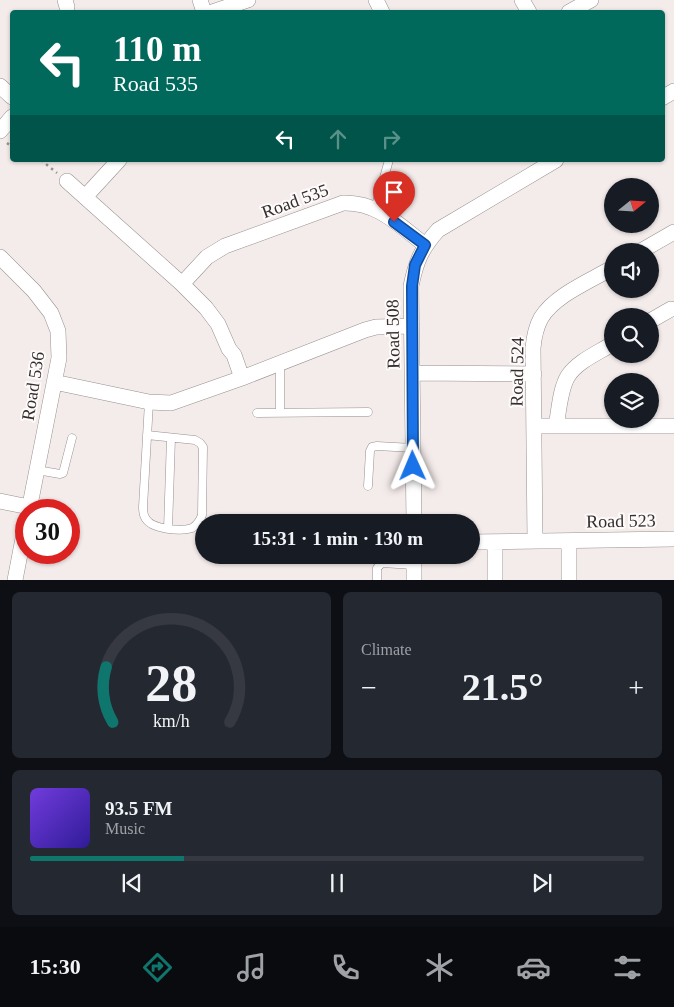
<!DOCTYPE html>
<meta charset="utf-8">
<style>
:root{--surface:#171b24;--page:#242831;--text:#f1f3f6;--muted:#9ea1a6;--line:#363941;--accent:#0f766e}
body{margin:0;font-family:"Times New Roman",serif;background:var(--page);color:var(--text);height:100vh;display:flex;flex-direction:column;font-size:19px;white-space:nowrap}
*{box-sizing:border-box;margin:0}
p{font-size:16px;color:var(--muted)}
.icon{flex:none;width:28px;height:28px;fill:none;stroke:currentColor;stroke-width:2;stroke-linecap:round;stroke-linejoin:round}
.map{position:relative;height:580px;overflow:hidden}
.details{display:flex;flex-direction:column;gap:12px;padding:12px;background:#0d0f14;flex:1}
.details>*{flex:none}
.top-card{position:absolute;left:10px;top:10px;width:655px;height:152px;border-radius:5px;box-shadow:0 1px 4px #0004;background:#00695c;color:#fff;overflow:hidden}
.needle{width:32px;rotate:72deg}
.fabs{position:absolute;left:604px;top:178px;display:grid;gap:10px}
.fabs a{display:grid;place-items:center;width:55px;height:55px;border-radius:50%;background:var(--surface);box-shadow:0 1px 4px #0004;font-size:25px}
.speed{position:absolute;left:15px;top:499px;display:flex;gap:10px;font-size:25px;font-weight:700;text-align:center}
.speed>*{display:grid;place-content:center;width:65px;height:65px;border-radius:50%;background:var(--surface);box-shadow:0 1px 4px #0004;line-height:1}
.speed .limit{border:8px solid #d22;background:#fff;color:#111}
.pin{position:absolute;display:grid;place-items:center;width:42px;height:42px;color:#fff;margin:-51px -21px;border-radius:50% 50% 50% 0;rotate:-45deg;box-shadow:0 0 5px #0007}
.pin .icon{rotate:45deg}
.me{position:absolute;width:55px;margin:-28px;rotate:359deg;stroke-linejoin:round;filter:drop-shadow(0 0 4px #0008)}
.turn{display:flex;align-items:center;gap:18px;height:105px;padding:0 20px;font-size:22px}
.turn .icon{width:65px;height:65px;stroke-width:2.5}
.turn b{display:block;font-size:35px;line-height:42px}
.lanes{display:flex;align-items:center;height:48px;padding:0 20px;background:#0003;justify-content:center;gap:25px;direction:ltr}
.lanes .off{opacity:.35}
.big{font-size:38px;font-weight:700;line-height:1.1}
.details .tile{flex:1;display:flex;flex-direction:column;justify-content:center;gap:8px;min-width:0;padding:0 18px;border-radius:8px;background:var(--page)}
.details .dial{align-items:center;gap:0}
.dial svg{height:130px;overflow:visible;fill:none;stroke:var(--line);stroke-width:7;stroke-linecap:round;text-anchor:middle}
.dial text{fill:var(--text);stroke:none}
.song{display:flex;align-items:center;gap:15px}
.cover{width:60px;height:60px;border-radius:8px;background:linear-gradient(135deg,hsl(260 70% 55%),hsl(250 70% 35%))}
.played{height:5px;border-radius:2px;background:linear-gradient(90deg,var(--accent) 25%,var(--line) 25%)}
.keys{display:flex;justify-content:space-around;direction:ltr}
.heat{display:flex;justify-content:space-between;align-items:center;font-size:28px;direction:ltr}
.details .tiles{flex:1;display:grid;gap:12px;grid-template-columns:1fr 1fr}
.tile:last-child{grid-column:span 2}
.trip{position:absolute;left:195px;top:514px;width:285px;height:50px;border-radius:25px;background:var(--surface);box-shadow:0 1px 4px #0004;font-weight:700;line-height:50px;text-align:center}
.tab-bar{display:flex;height:80px;justify-content:space-around;align-items:center;background:#090b0e;color:var(--muted)}
.tab-bar .icon{width:35px;height:35px}
.tab-bar .selected{color:var(--accent)}
.tab-bar b{font-size:22px;color:var(--text)}
.map>svg:first-child{display:block}
.lines{fill:none;stroke-linecap:round;stroke-linejoin:round}
.lane-casing{stroke:#97908f;stroke-width:9}
.street-casing{stroke:#97908f;stroke-width:16}
.path{stroke:#979291;stroke-width:2.5;stroke-dasharray:2.5 4;stroke-linecap:butt}
.lane{stroke:#fff;stroke-width:8}
.street{stroke:#fff;stroke-width:15}
.route-casing{stroke:#114b97;stroke-width:12}
.route{stroke:#1a73e8;stroke-width:9}
.labels{text-anchor:middle;stroke-width:4;stroke-linejoin:round;paint-order:stroke}
.street-label{font-size:18px;fill:#322f2e;stroke:#fffafa}
</style>
<div class="map">
<svg width="674" height="580" viewBox="0 0 674 580">
<rect width="100%" height="100%" fill="#f4eceb"/>
<g class="lines">
<g class="lane-casing">
<path id="lane" d="M 375,209 L 389,160
M 280,363 L 280,413
M 257,413 L 368,412
M 147,435 L 195,440 L 200,443 L 203,447 L 202,515 C 200,521 197,525 192,528 C 181,532 152,529 146,519 C 143,515 143,511 143,507 L 149,402
M 37,470 L 60,474 L 63,473 L 72,438
M 368,486 L 370,451 L 372,447 L 377,446 L 413,448
M 168,529 L 171,438
M 377,580 L 377,568 L 382,563 L 414,565"/>
</g>
<g class="street-casing">
<path id="street" d="M 65,0 L 67,7
M 200,0 L 204,12
M 376,0 L 382,12
M 522,0 L 529,12
M 212,12 L 248,0
M 569,12 L 591,0
M 0,86 L 12,97
M 662,98 L 674,91
M 0,131 L 12,117
M 67,181 L 182,284 L 206,308 L 218,324 L 229,349 L 234,355 L 242,378
M 85,197 L 119,160
M 641,251 L 674,232
M 0,257 L 34,291 L 51,313 L 58,331 L 59,358 L 29,510
M 182,284 L 207,257 L 225,246 L 343,203 C 378,202 399,225 425,245
M 650,321 L 671,309
M 412,373 L 534,374
M 54,382 L 149,402 L 171,403 L 242,378 L 365,330 L 376,327 L 412,326
M 534,426 L 674,426
M 556,426 C 559,411 560,389 568,376 C 578,361 598,353 612,344
M 0,501 L 29,507
M 414,522 L 411,286 C 416,262 421,249 438,230 L 556,160
M 535,541 L 533,348 C 534,337 536,327 541,318 C 555,295 590,281 612,268
M 569,541 L 569,580
M 471,542 L 674,539
M 495,542 L 495,580
M 414,555 L 414,580
M 15,580 L 26,523"/>
</g>
<path class="path" d="M 7,143 L 12,147
M 41,160 L 57,173"/>
<use href="#lane" class="lane"/>
<use href="#street" class="street"/>
</g>
<g class="lines">
<g class="route-casing">
<path id="route" d="M 394,222 L 425,245 L 415,265 L 412,286 L 413,466"/>
</g>
<use href="#route" class="route"/>
</g>
<g class="labels">
<g class="street-label">
<text transform="translate(295 201) rotate(-20)" y="6">Road 535</text>
<text transform="translate(393 334) rotate(-91)" y="6">Road 508</text>
<text transform="translate(517 372) rotate(-89)" y="6">Road 524</text>
<text transform="translate(33 386) rotate(-81)" y="6">Road 536</text>
<text transform="translate(621 521) rotate(-1)" y="6">Road 523</text>
</g>
</g>
</svg>
<div class="fabs">
<a><svg class="needle" viewBox="-14 -14 28 28"><path d="M0-13l5 13h-10z" fill="#e53935"/><path d="M0 13l5-13h-10z" fill="#9ea1a6"/></svg></a>
<a><svg class="icon" aria-label="sound" viewBox="0 0 24 24"><path d="M4 9h4l5-4v14l-5-4H4zM17 9q2 3 0 6"/></svg></a>
<a><svg class="icon" aria-label="search" viewBox="0 0 24 24"><circle cx="10" cy="10" r="6"/><path d="M15 15l6 6"/></svg></a>
<a><svg class="icon" aria-label="layers" viewBox="0 0 24 24"><path d="M12 4l9 5-9 5-9-5zM3 14l9 5 9-5"/></svg></a>
</div>
<div class="speed"><div class="limit">30</div></div>
<div class="pin" style="left:394px;top:222px;background:#d93025"><svg class="icon" aria-label="arrive" viewBox="0 0 24 24"><path d="M6 21V4h12l-3 4 3 4H6"/></svg></div>
<svg class="me" style="left:413px;top:466px" viewBox="-20 -20 40 40"><path d="M0-17L14 15 0 8-14 15z" fill="#1a73e8" stroke="#fff" stroke-width="4"/></svg>
<div class="trip">15:31 · 1 min · 130 m</div>
<div class="top-card">
<div class="turn"><svg class="icon" aria-label="left" viewBox="0 0 24 24"><path d="M17 20v-9H6M10 6l-5 5 5 5"/></svg><div><b>110 m</b>Road 535</div></div>
<div class="lanes"><svg class="icon" aria-label="left" viewBox="0 0 24 24"><path d="M17 20v-9H6M10 6l-5 5 5 5"/></svg><svg class="icon off" aria-label="ahead" viewBox="0 0 24 24"><path d="M12 20V5M6 11l6-6 6 6"/></svg><svg class="icon off" aria-label="right" viewBox="0 0 24 24"><path d="M7 20v-9h11M14 6l5 5-5 5"/></svg></div>
</div>
</div>
<section class="details">
<div class="tiles">
<div class="tile dial"><svg viewBox="0 0 100 80">
<path d="M14 69A42 42 0 1 1 86 69"/>
<path d="M14 69A42 42 0 0 1 10 35" stroke="#0f766e"/>
<text x="50" y="56" font-size="32" font-weight="700">28</text>
<text x="50" y="72" font-size="11">km/h</text>
</svg></div>
<div class="tile"><p>Climate</p>
<div class="heat"><a>−</a><b class="big">21.5°</b><a>+</a></div>
</div>
<div class="tile">
<div class="song"><i class="cover"></i><div><b>93.5 FM</b><p>Music</p></div></div>
<div class="played"></div>
<div class="keys"><svg class="icon" aria-label="previous" viewBox="0 0 24 24"><path d="M18 5L8 12l10 7zM5 5v14"/></svg><svg class="icon" aria-label="pause" viewBox="0 0 24 24"><path d="M8 5v14M16 5v14"/></svg><svg class="icon" aria-label="next" viewBox="0 0 24 24"><path d="M6 5l10 7-10 7zM19 5v14"/></svg></div>
</div>
</div>
</section>
<nav class="tab-bar">
<b>15:30</b>
<svg class="icon selected" aria-label="directions" viewBox="0 0 24 24"><path d="M12 3l9 9-9 9-9-9zM9 14v-3h6M13 9l2 2-2 2"/></svg>
<svg class="icon" aria-label="music" viewBox="0 0 24 24"><path d="M9 18V5l10-2v13"/><circle cx="6" cy="18" r="3"/><circle cx="16" cy="16" r="3"/></svg>
<svg class="icon" aria-label="phone" viewBox="0 0 24 24"><path d="M5 4h4l2 5-3 2q2 4 5 5l2-3 5 2v4C11 20 4 13 5 4z"/></svg>
<svg class="icon" aria-label="climate" viewBox="0 0 24 24"><path d="M12 3v18M4 7l16 10M4 17L20 7"/></svg>
<svg class="icon" aria-label="car" viewBox="0 0 24 24"><path d="M5 17H2v-5l4-1 3-4h7l3 4 3 1v5h-3M9 17h6M6 11h13"/><circle cx="7" cy="17" r="2"/><circle cx="17" cy="17" r="2"/></svg>
<svg class="icon" aria-label="filters" viewBox="0 0 24 24"><path d="M4 7h16M4 17h16"/><circle cx="9" cy="7" r="2"/><circle cx="15" cy="17" r="2"/></svg>
</nav>
